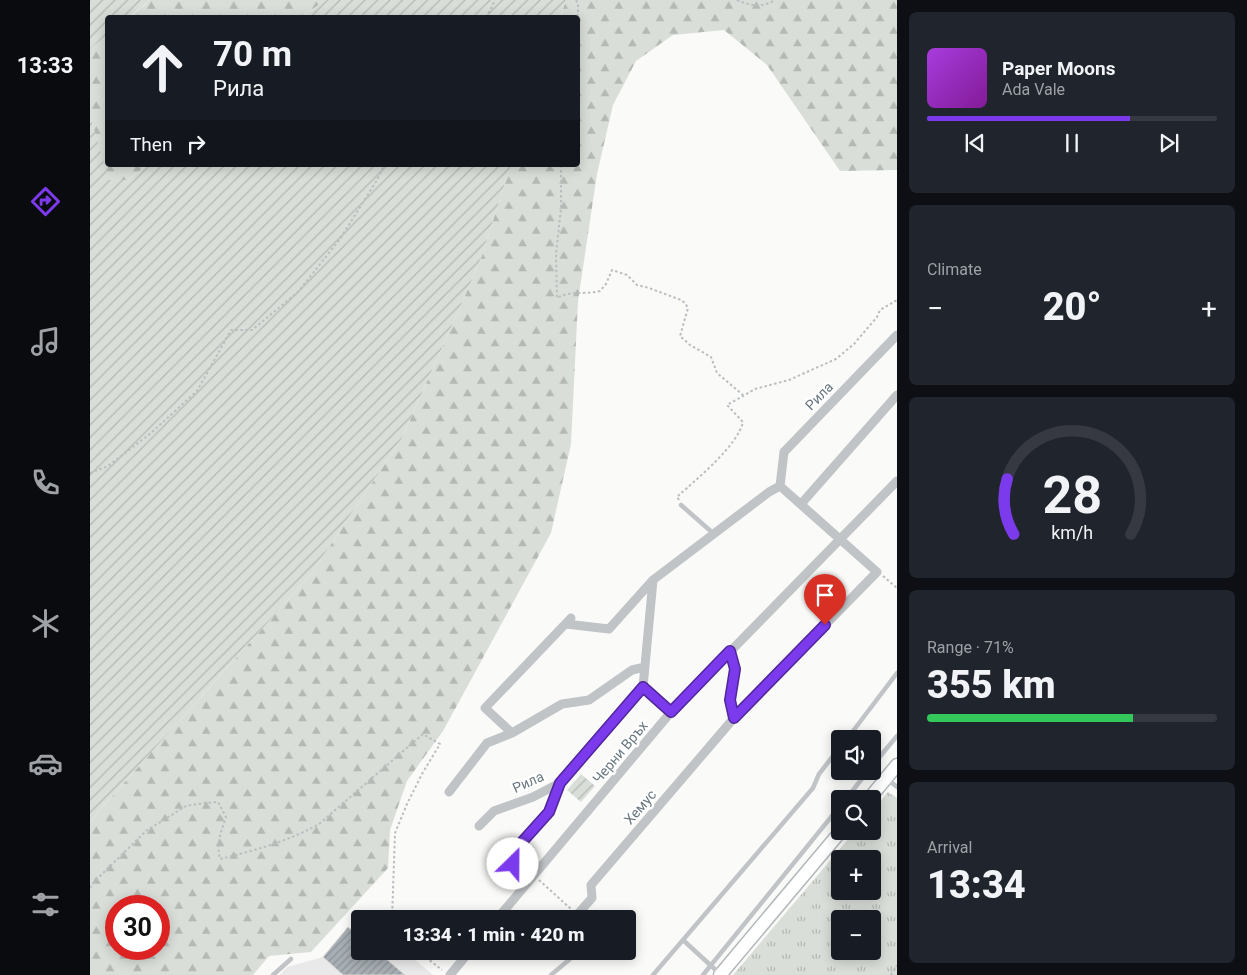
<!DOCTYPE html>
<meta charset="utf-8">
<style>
:root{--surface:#171b24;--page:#20242c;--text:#f1f3f6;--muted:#9ea1a6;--line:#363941;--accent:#7c3aed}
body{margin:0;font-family:Roboto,sans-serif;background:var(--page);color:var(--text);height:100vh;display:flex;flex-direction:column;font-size:19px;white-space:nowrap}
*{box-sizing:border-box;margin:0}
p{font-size:16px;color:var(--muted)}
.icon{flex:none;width:28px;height:28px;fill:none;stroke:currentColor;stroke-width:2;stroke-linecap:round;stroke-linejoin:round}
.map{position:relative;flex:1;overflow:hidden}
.side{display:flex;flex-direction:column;gap:12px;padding:12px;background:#0d0f14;width:350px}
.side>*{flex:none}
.banner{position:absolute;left:15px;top:15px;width:475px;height:152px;border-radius:5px;box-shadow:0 2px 12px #0003;background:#171b24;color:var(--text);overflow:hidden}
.tools{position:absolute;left:741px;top:730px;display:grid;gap:10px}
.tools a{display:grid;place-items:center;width:50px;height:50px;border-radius:5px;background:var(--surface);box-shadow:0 2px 12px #0003;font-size:25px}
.speed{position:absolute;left:15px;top:895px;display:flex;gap:10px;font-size:25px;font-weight:700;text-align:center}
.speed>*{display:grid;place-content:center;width:65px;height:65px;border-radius:50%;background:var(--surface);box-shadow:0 2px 12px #0003;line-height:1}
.speed .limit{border:8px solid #d22;background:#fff;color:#111}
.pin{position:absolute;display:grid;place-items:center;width:42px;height:42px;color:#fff;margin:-51px -21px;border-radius:50% 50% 50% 0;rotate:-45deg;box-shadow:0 0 5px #0007}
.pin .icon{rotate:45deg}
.me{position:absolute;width:55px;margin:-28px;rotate:23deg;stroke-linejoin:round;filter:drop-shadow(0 0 4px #0008)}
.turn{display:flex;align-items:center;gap:18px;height:105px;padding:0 25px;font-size:22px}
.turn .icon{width:65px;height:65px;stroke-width:2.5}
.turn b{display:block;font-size:35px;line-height:42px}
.then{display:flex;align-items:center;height:48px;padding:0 25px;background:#0003;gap:10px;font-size:19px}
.big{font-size:38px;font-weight:800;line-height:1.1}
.side .widget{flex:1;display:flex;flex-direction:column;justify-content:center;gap:8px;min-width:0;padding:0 18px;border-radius:8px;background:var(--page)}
.side .dial{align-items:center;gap:0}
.dial svg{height:130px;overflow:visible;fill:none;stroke:var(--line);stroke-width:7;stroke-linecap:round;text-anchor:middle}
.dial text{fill:var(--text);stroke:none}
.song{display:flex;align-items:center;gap:15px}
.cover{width:60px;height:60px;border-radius:8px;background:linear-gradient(135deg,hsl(280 70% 55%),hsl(290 70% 35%))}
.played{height:5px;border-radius:2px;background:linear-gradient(90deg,var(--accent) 70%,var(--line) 70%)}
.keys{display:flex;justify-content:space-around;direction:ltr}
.heat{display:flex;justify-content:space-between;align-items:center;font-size:28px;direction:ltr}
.charge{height:8px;border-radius:4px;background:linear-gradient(90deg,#34c759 71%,var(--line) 0)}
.trip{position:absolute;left:261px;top:910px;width:285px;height:50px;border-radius:5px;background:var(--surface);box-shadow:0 2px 12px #0003;font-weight:800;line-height:50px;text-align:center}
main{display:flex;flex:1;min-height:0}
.tabs{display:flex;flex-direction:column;width:90px;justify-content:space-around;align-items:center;background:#090b0e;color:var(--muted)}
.tabs .icon{width:35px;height:35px}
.tabs .selected{color:var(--accent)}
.tabs b{font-size:22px;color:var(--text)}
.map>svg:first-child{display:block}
.built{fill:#e8e9e8}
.forest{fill:url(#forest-firs);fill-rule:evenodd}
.park{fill:url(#park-tufts);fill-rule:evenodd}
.garden{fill:url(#garden-furrows)}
.building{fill:url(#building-hatch);stroke:#dcdcda}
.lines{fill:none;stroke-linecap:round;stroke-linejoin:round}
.secondary-casing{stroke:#b2b8bc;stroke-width:15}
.path{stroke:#babec0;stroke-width:2;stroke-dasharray:2.5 2.5;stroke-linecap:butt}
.lane{stroke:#c0c4c7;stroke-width:4.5}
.street{stroke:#c0c4c7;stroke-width:9}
.secondary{stroke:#fff;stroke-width:12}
.route-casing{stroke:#51269a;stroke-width:12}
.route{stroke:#7c3aed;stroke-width:9}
.labels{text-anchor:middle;stroke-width:5;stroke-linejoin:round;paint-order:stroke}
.street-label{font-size:14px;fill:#68777f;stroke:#fff}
</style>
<main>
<nav class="tabs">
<b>13:33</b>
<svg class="icon selected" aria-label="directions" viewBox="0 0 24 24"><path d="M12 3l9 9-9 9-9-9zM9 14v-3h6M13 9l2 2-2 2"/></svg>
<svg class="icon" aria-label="music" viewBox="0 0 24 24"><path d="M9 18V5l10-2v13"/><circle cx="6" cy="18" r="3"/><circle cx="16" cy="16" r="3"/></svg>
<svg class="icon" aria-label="phone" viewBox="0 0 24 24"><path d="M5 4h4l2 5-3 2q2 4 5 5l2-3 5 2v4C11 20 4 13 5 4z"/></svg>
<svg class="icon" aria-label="climate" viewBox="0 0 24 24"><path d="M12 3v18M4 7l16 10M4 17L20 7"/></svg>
<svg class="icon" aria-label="car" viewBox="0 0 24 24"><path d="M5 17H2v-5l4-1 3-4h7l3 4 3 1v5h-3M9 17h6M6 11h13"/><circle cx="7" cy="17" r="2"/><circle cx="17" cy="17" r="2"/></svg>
<svg class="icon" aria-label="filters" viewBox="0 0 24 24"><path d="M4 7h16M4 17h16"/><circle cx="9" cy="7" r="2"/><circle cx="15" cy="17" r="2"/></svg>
</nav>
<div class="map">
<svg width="807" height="975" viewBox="0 0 807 975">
<defs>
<pattern id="forest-firs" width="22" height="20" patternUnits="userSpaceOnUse" patternTransform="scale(1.25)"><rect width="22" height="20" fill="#daded8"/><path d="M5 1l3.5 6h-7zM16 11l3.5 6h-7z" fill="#b5b9b4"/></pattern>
<pattern id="park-tufts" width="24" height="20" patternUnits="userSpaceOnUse" patternTransform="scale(1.25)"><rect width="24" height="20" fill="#daded8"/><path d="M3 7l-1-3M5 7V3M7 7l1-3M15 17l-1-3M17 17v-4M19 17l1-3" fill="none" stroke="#b5b9b4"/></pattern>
<pattern id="garden-furrows" width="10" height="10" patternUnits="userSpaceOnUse" patternTransform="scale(1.25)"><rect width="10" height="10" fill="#daded8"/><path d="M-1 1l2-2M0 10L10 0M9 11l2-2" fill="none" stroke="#b5b9b4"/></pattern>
<pattern id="building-hatch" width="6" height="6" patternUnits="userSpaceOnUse" patternTransform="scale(1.25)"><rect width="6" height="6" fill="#a8afb4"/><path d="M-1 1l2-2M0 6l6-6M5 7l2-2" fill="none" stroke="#8d9398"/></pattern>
</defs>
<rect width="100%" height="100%" fill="#fafaf8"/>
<path class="built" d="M 258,927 L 270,937 L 270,951 L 288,953 L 289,951 L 315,951 L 343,975 L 190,975 L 197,967 L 233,957 Z"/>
<path class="forest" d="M 60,0 L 236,0 L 211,17 L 39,18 Z
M 476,0 L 807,0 L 807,170 L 750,171 L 677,65 L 634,30 L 583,35 L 546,61 L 523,105 L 507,174 L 488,301 L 481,444 L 461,533 L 353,731 L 317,781 L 300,830 L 298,868 L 221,952 L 179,956 L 163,975 L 0,975 L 0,824 L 6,814 L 221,574 L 312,438 L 389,264 L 421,165 L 488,165 L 488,18 L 470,17 ZM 26,906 L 69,906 L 69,949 L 26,949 Z
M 17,35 L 18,165 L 57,165 L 38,180 L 18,180 L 0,116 L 0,49 Z"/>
<path class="park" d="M 798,792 L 807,798 L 807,975 L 643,975 L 765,831 L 782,831 L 783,810 ZM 750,859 L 782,859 L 782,891 L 750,891 ZM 750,919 L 782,919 L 782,951 L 750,951 Z"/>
<path class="garden" d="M 0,0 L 60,0 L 39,17 L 18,18 L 17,35 L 0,49 Z
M 236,0 L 476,0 L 470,17 L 211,17 Z
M 0,116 L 19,180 L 38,180 L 57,165 L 421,165 L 389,264 L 312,438 L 221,574 L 6,814 L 0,824 Z
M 491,774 L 505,786 L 491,802 L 477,790 Z"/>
<path class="building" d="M 258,927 L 270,937 L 270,951 L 287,951 L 315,975 L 253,975 L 233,957 Z"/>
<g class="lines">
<g class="secondary-casing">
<path id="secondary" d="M 779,799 L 807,765
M 630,975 L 751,831"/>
</g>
<path class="path" d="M 486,0 L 488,4 L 488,21
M 647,0 C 660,6 672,8 685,0
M 396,18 L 405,0
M 471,165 L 471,208 L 466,254 L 467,298 C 481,290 495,295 510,291 L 516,284 L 522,270 L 537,275 L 547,285 L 559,288 L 591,300 L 595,303 L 598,308 L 590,336 L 600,345 L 621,357 L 627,373 L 653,395
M 0,473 L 18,466 L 61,433 L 107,391 L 141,330 L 162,330 L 208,292 L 250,239 L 287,180 L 294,165
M 589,500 L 587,497 L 589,495 C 607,479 648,445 653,422 L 637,405 L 665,389 L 699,380 L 746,359 L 764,344 L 787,317 L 790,310 L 807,300
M 793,576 L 807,588
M 449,880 L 481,909
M 0,888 L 5,881 L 56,831 L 96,806 L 114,803 L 128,802 L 136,817 C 131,832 126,843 130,859 C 163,851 199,841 229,824 L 333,734 L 350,744 L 332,774 L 317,804 L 305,833 L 302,919
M 328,951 L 352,970
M 801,975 L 807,965"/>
<path class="lane" d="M 591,505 L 624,534
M 757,739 L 807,673
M 782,766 L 807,736
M 797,779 L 807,787
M 756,799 L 778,771
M 593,940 L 629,973
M 183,975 L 201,959
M 461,975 L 480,959
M 563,975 L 723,788 L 729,774 L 750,747
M 613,975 L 750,806"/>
<path class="street" d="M 690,486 L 694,452 L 807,335
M 711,504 L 807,395
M 476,624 L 519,629 L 563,580
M 640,651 L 645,669 L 640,700 L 644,718
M 553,687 L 563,580 L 679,492 L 690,486
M 422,733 L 395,708 L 481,618
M 359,792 L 397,743 L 422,733 L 472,704 L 499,700 L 542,670 L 555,667
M 389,826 L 404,811 L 443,797 L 470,783 L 553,687 L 581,712
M 440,880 L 426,868 L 423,860 L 433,843 L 459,812 L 470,783
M 486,916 L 502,898 L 501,885 L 644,718 L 787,572 L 690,486
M 407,919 L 581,712 L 807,481
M 360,975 L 380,951"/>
<use href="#secondary" class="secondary"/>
</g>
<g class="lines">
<g class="route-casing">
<path id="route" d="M 423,864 L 423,860 L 432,842 L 459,812 L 470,783 L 553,687 L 581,712 L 640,651 L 645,669 L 640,700 L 644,718 L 735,625"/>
</g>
<use href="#route" class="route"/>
</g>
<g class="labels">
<g class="street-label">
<text transform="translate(729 396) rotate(-46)" y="5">Рила</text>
<text transform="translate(530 752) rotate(-50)" y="5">Черни Връх</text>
<text transform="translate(438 782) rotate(-24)" y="5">Рила</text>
<text transform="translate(550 807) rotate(-49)" y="5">Хемус</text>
</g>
</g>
</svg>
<div class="tools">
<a><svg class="icon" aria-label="sound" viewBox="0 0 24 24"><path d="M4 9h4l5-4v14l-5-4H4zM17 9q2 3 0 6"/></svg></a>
<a><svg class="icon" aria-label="search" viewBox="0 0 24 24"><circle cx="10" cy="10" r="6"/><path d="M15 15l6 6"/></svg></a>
<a>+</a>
<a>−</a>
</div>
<div class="speed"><div class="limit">30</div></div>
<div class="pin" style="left:735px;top:625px;background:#d93025"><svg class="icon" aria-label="arrive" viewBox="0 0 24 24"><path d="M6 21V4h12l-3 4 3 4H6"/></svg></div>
<svg class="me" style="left:423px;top:864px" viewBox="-20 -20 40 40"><circle r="19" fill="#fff"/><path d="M0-13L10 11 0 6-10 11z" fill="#7c3aed"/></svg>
<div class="trip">13:34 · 1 min · 420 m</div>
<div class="banner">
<div class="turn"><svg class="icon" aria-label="ahead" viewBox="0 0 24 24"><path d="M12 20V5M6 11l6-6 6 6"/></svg><div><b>70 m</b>Рила</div></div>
<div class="then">Then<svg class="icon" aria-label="right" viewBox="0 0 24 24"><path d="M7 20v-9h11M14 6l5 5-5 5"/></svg></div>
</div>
</div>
<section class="side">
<div class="widget">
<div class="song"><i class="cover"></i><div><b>Paper Moons</b><p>Ada Vale</p></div></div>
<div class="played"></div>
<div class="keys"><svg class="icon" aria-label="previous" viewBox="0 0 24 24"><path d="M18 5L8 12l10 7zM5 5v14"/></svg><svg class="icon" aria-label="pause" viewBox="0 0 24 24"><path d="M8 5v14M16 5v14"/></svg><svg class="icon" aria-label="next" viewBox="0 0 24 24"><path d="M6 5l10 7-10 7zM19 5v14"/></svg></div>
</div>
<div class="widget"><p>Climate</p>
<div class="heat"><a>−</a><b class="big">20°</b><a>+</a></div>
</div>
<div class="widget dial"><svg viewBox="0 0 100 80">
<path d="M14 69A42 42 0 1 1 86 69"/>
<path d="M14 69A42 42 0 0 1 10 35" stroke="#7c3aed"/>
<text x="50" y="56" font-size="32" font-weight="700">28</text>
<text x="50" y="72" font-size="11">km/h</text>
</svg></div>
<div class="widget"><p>Range · 71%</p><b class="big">355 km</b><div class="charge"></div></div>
<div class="widget"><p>Arrival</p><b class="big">13:34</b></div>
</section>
</main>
